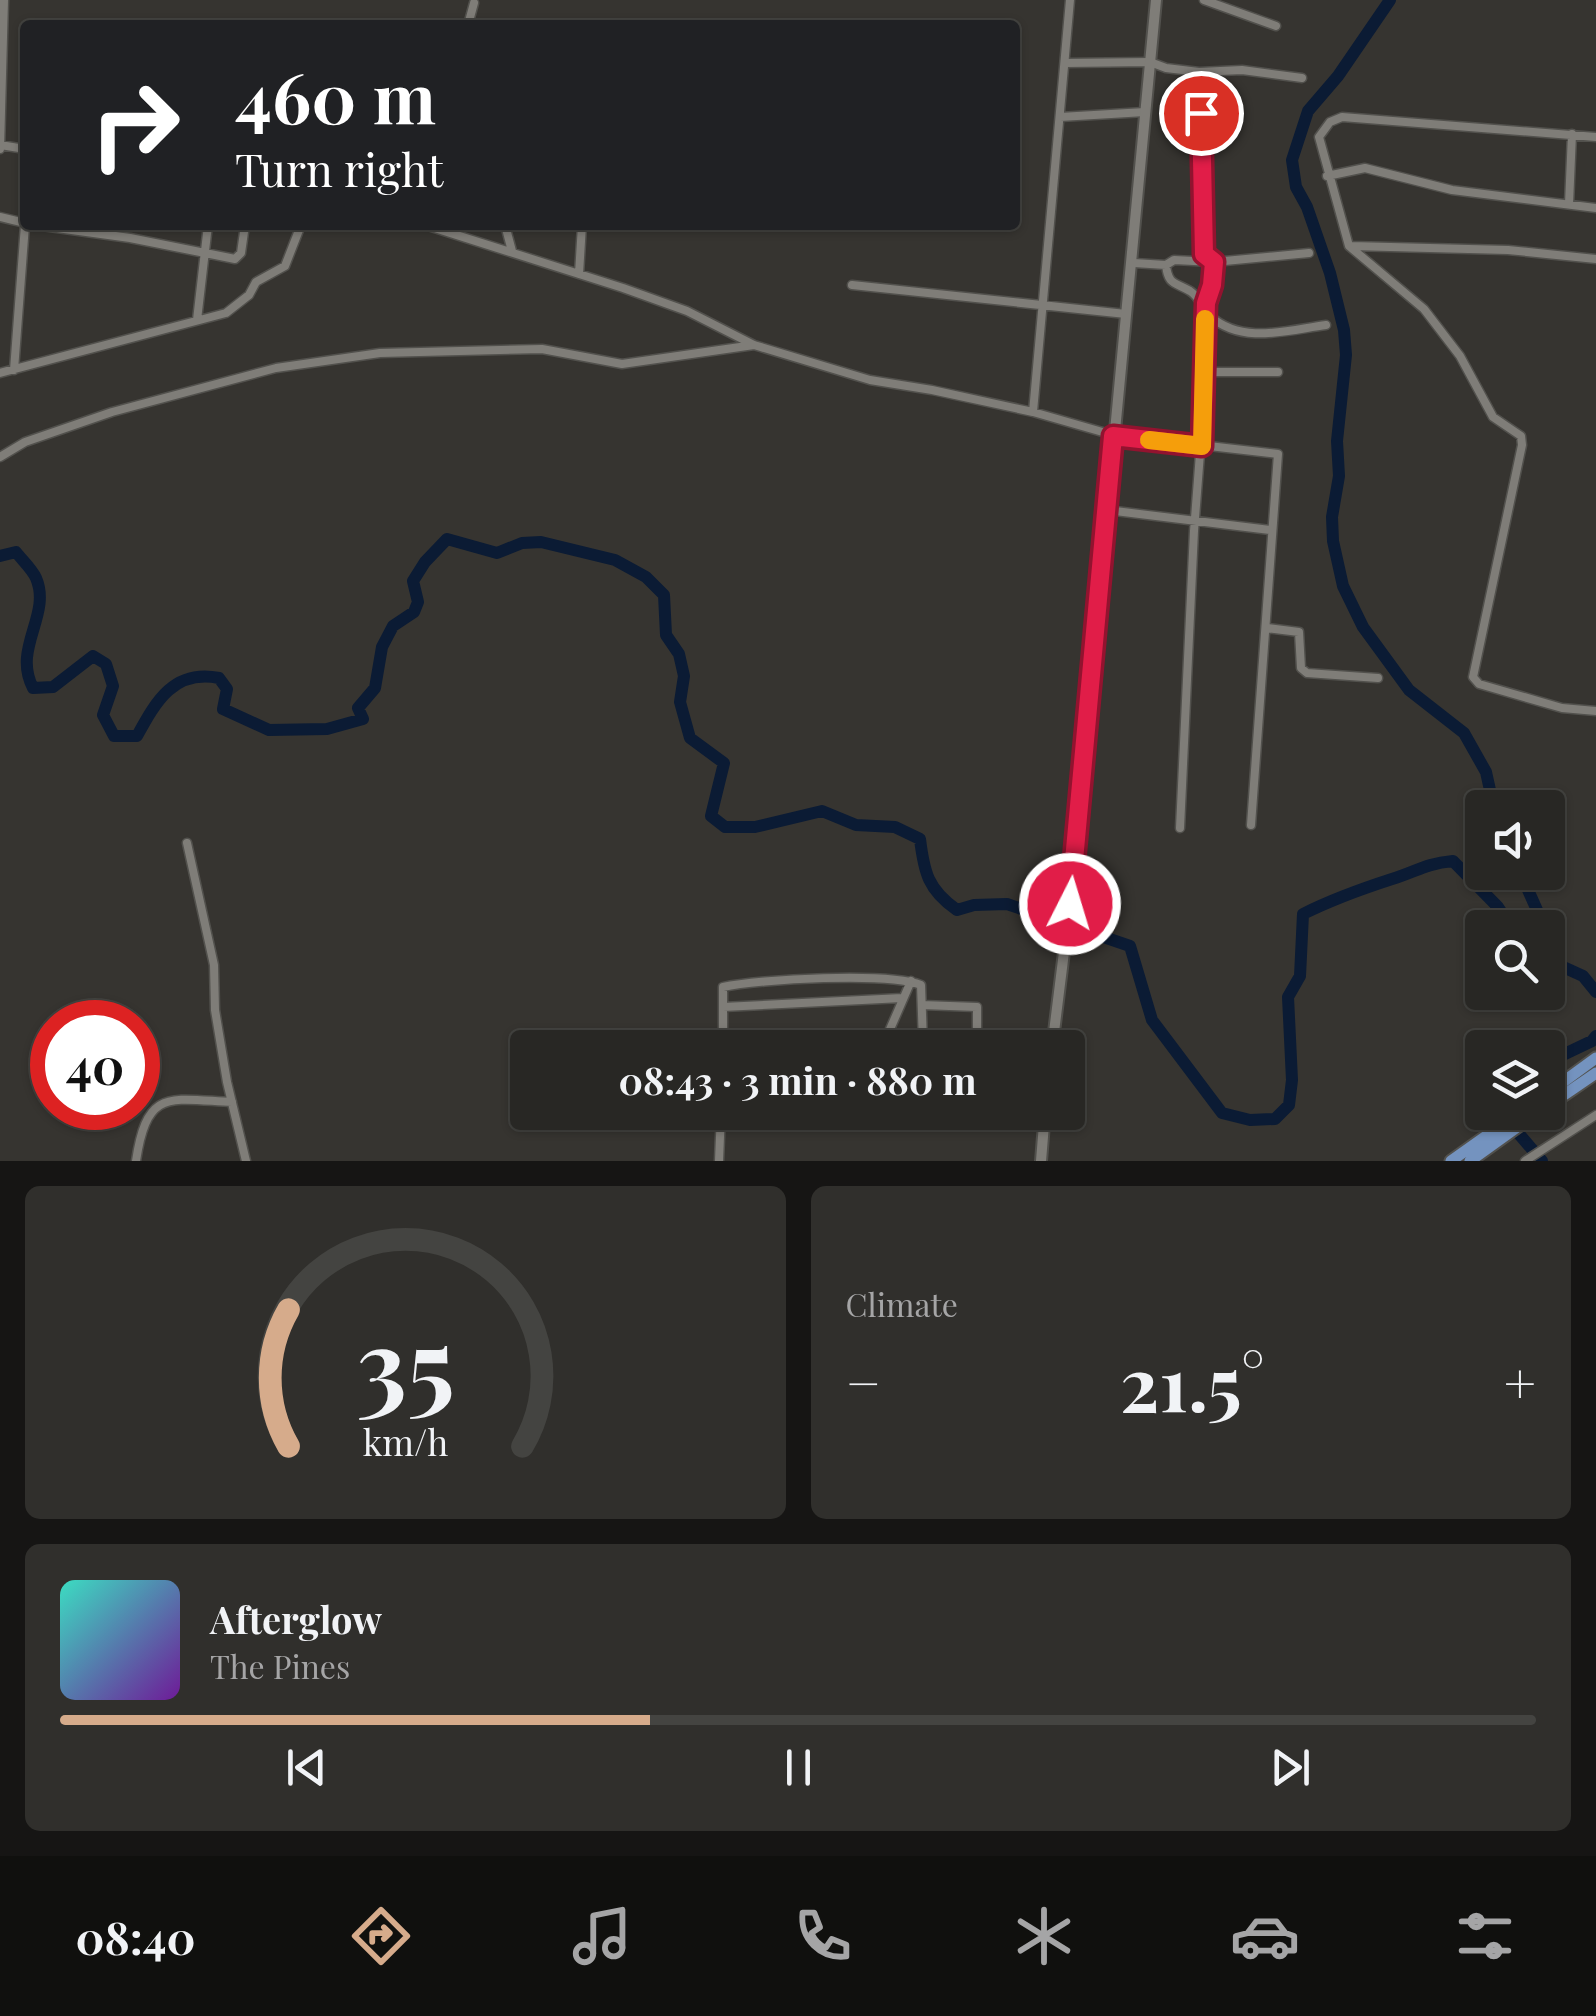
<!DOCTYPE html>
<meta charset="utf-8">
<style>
:root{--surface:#282724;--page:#302f2c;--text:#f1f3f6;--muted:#a5a5a6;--line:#444441;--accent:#d6ab8b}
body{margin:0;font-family:"Playfair Display",serif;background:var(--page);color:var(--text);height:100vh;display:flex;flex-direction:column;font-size:38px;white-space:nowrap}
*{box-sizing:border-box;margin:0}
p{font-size:32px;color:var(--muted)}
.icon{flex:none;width:55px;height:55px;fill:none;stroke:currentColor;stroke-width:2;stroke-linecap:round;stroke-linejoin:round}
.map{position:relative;height:1161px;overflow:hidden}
.drawer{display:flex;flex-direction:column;gap:25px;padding:25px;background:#161514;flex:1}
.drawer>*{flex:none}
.top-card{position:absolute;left:20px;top:20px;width:1000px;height:210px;border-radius:10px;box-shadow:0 2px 8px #0004,0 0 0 2px var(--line);background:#202124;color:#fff;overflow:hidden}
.controls{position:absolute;left:1465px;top:790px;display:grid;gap:20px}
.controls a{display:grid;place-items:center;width:100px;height:100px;border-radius:10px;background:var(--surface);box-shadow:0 2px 8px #0004,0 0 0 2px var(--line);font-size:50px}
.speed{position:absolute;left:30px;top:1000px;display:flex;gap:20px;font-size:50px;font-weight:700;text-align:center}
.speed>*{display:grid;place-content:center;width:130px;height:130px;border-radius:50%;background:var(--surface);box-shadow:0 2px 8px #0004,0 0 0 2px var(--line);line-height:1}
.speed .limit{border:15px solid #d22;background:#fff;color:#111}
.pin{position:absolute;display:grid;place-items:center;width:85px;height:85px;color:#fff;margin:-42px;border:5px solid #fff;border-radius:50%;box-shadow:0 2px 10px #0007}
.me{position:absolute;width:110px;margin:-55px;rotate:5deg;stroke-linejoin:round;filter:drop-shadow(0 0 8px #0008)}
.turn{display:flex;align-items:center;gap:35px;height:210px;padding:0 50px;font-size:45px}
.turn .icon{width:130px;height:130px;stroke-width:2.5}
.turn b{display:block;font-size:70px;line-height:85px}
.big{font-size:75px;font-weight:700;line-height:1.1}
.drawer .card{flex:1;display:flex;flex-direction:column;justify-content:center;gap:15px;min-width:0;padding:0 35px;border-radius:15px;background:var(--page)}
.drawer .dial{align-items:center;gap:0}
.dial svg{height:260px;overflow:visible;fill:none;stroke:var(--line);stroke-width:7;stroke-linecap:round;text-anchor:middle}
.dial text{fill:var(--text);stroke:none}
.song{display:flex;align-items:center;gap:30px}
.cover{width:120px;height:120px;border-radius:15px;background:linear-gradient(135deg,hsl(170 70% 55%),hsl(280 70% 35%))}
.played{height:10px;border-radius:5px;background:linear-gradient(90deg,var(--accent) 40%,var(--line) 40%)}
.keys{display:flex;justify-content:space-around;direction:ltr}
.heat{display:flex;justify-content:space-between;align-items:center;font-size:55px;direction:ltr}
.drawer .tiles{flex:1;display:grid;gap:25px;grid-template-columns:1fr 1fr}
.card:last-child{grid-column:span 2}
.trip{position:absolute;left:510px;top:1030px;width:575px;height:100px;border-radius:10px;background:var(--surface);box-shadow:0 2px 8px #0004,0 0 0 2px var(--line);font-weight:700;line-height:100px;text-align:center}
.tab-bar{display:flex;height:160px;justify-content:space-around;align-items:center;background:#10100e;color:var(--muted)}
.tab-bar .icon{width:70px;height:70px}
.tab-bar .active{color:var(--accent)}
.tab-bar b{font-size:45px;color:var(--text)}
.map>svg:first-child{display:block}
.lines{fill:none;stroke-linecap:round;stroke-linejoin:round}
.river{stroke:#0b1b34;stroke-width:12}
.street-casing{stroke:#52514d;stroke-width:11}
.secondary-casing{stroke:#52514d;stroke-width:14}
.primary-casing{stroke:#52514d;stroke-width:15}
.street{stroke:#7f7d78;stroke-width:8}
.secondary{stroke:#7f7d78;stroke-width:10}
.primary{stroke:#7493bf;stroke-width:11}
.route-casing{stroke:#92132f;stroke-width:25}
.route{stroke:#e11d48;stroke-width:18}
.slow{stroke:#f59e0b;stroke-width:18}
</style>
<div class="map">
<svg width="1596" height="1161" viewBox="0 0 1596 1161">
<rect width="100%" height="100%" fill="#363430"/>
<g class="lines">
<path class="river" d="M 1390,0 L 1338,76 L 1308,111 L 1292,160 L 1296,187 L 1307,207 L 1330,273 L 1344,330 L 1346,355 L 1337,441 L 1339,476 L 1332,517 L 1333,541 L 1343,586 L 1363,627 L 1409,690 L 1464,733 L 1486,772 L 1494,808
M 0,556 L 16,552 C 22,560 32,569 36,578 C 52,615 12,648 33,688 L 53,687 L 93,656 L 106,664 L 113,686 L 103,715 L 114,736 L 137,736 C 156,701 174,669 219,678 L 227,689 L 223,709 L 269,730 L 327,729 L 363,719 L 358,708 L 375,688 L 382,647 L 393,626 L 414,612 L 418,602 L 413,581 L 425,562 L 447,539 L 497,553 L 522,543 L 541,542 L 615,560 L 646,577 L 664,595 L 666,635 L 679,654 L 684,676 L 680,702 L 690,738 L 724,763 L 711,816 L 725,827 L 755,827 L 822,811 L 856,825 L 895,827 L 920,839 C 924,872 928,890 957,910 L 974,905 L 1007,904 L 1130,946 L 1152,1020 L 1222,1113 L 1250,1120 L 1275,1119 L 1289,1105 L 1292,1080 L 1288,997 L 1300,976 L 1303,914 C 1333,899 1361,889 1392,879 C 1418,871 1424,864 1453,861 L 1498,907 L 1512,928
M 1520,872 L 1545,928
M 1548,934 L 1561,966 L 1583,976 L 1596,992
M 1548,1062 L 1592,1041 L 1596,1036
M 1511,1120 L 1519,1134 L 1542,1161"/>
<g class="street-casing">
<path id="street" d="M 1204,0 L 1276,26
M 468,25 L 474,3
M 1065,63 L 1150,62 L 1166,68 L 1199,72 L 1242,70 L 1302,78
M 1060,117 L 1145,112
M 1596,137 L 1342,117 L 1330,122 L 1319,137 L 1349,246 L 1424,309 L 1460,356 L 1493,417 L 1521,436 L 1522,445 L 1473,677 L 1479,684 L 1562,708 L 1596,711
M 0,145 L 25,149
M 0,149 L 4,0
M 1327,176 L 1365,168 L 1452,190 L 1596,208
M 1569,204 L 1572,134
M 0,217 L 25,223
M 35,225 L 130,238 L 235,259 L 241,253 L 245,225
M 425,225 L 623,288 L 687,311 L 754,345 L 870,380 L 932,390 L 1033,412 L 1113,435 L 1278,454 L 1251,825
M 505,225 L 512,251
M 1351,246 L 1508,250 L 1596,259
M 1134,263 L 1166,265 L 1174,260 L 1214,262 L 1309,253
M 1166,265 C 1168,285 1175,282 1190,291 C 1201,298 1202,309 1210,316 C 1242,345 1288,330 1326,325
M 579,274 L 582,225
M 852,285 L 1126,314
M 197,320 L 208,225
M 14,370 L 25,225
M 1206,372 L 1278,372
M 0,373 L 226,313 L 249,295 L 256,282 L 285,266 L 301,225
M 1033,412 L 1070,0
M 0,457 L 25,442 L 112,412 L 276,368 L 380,353 L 542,349 L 622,364 L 754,345
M 1107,510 L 1270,530
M 1267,628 L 1299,632 L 1301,668 L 1307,673 L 1378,678
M 1180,828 L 1194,531 L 1206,376 L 1206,303 L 1212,285 L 1214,262 L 1204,254 L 1204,191 L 1200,178 L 1199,93 L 1201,72
M 187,843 L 214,965 L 215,1010 L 227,1082 L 246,1161
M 922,1005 L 977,1007 L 977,1045
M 723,1007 L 902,998
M 884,1043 L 911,981
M 723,1048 L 723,987 C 759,979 889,972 921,985 L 923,1043
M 840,1048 L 894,1042 L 1000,1048
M 136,1161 C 147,1088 169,1099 232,1102
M 719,1161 L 721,1112
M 1525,1161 L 1596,1115"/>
</g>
<g class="secondary-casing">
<path id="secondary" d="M 1052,1048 L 1070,904 L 1156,0
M 1041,1161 L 1045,1112"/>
</g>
<g class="primary-casing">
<path id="primary" d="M 1548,1093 L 1596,1058
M 1548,1106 L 1596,1073
M 1451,1161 L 1520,1112
M 1470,1161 L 1538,1112"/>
</g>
<use href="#street" class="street"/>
<use href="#secondary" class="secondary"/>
<use href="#primary" class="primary"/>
</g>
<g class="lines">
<g class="route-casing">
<path id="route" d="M 1070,904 L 1113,436 L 1202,446 L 1206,303 L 1212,285 L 1214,262 L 1204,254 L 1201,113"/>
</g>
<use href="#route" class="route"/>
<path class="slow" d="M 1149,440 L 1202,446 L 1205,319"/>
</g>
</svg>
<div class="controls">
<a><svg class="icon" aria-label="sound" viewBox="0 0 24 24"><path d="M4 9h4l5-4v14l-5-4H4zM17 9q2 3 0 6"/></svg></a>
<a><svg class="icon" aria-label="search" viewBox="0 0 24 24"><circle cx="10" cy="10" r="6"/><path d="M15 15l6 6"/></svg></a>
<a><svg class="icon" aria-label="layers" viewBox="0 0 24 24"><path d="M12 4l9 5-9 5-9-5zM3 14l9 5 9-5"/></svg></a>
</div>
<div class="speed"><div class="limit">40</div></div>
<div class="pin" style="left:1201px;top:113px;background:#d93025"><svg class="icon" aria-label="arrive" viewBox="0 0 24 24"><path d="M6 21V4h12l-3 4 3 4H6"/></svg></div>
<svg class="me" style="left:1070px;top:904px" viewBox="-20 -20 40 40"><circle r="17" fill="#e11d48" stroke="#fff" stroke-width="3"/><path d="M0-11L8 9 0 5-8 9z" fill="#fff"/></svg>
<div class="trip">08:43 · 3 min · 880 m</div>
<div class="top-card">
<div class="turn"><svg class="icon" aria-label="right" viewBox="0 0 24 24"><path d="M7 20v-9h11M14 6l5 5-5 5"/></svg><div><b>460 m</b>Turn right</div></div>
</div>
</div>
<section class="drawer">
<div class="tiles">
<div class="card dial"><svg viewBox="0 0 100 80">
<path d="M14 69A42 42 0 1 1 86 69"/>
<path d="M14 69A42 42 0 0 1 14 27" stroke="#d6ab8b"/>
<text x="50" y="56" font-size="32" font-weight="700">35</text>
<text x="50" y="72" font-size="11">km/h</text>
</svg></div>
<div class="card"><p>Climate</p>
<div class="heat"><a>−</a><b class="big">21.5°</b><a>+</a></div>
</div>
<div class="card">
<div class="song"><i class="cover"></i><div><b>Afterglow</b><p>The Pines</p></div></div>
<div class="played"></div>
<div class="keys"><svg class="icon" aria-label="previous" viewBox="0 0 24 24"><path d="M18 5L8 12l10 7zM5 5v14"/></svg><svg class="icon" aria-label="pause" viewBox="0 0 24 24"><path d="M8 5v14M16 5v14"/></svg><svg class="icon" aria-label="next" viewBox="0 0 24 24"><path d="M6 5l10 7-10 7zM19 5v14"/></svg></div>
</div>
</div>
</section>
<nav class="tab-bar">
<b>08:40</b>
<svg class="icon active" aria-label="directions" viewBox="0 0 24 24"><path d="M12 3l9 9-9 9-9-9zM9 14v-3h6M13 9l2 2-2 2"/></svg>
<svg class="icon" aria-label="music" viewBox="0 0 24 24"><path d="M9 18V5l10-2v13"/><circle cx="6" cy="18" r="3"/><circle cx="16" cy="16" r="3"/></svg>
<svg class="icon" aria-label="phone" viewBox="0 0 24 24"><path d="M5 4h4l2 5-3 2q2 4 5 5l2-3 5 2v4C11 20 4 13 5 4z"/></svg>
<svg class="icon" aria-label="climate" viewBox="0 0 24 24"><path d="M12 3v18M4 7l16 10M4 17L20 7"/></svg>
<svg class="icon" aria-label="car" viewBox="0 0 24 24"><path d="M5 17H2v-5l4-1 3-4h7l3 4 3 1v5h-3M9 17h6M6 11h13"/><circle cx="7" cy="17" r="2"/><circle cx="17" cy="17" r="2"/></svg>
<svg class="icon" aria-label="filters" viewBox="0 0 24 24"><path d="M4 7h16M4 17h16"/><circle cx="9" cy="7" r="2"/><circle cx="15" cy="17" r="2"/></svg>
</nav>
